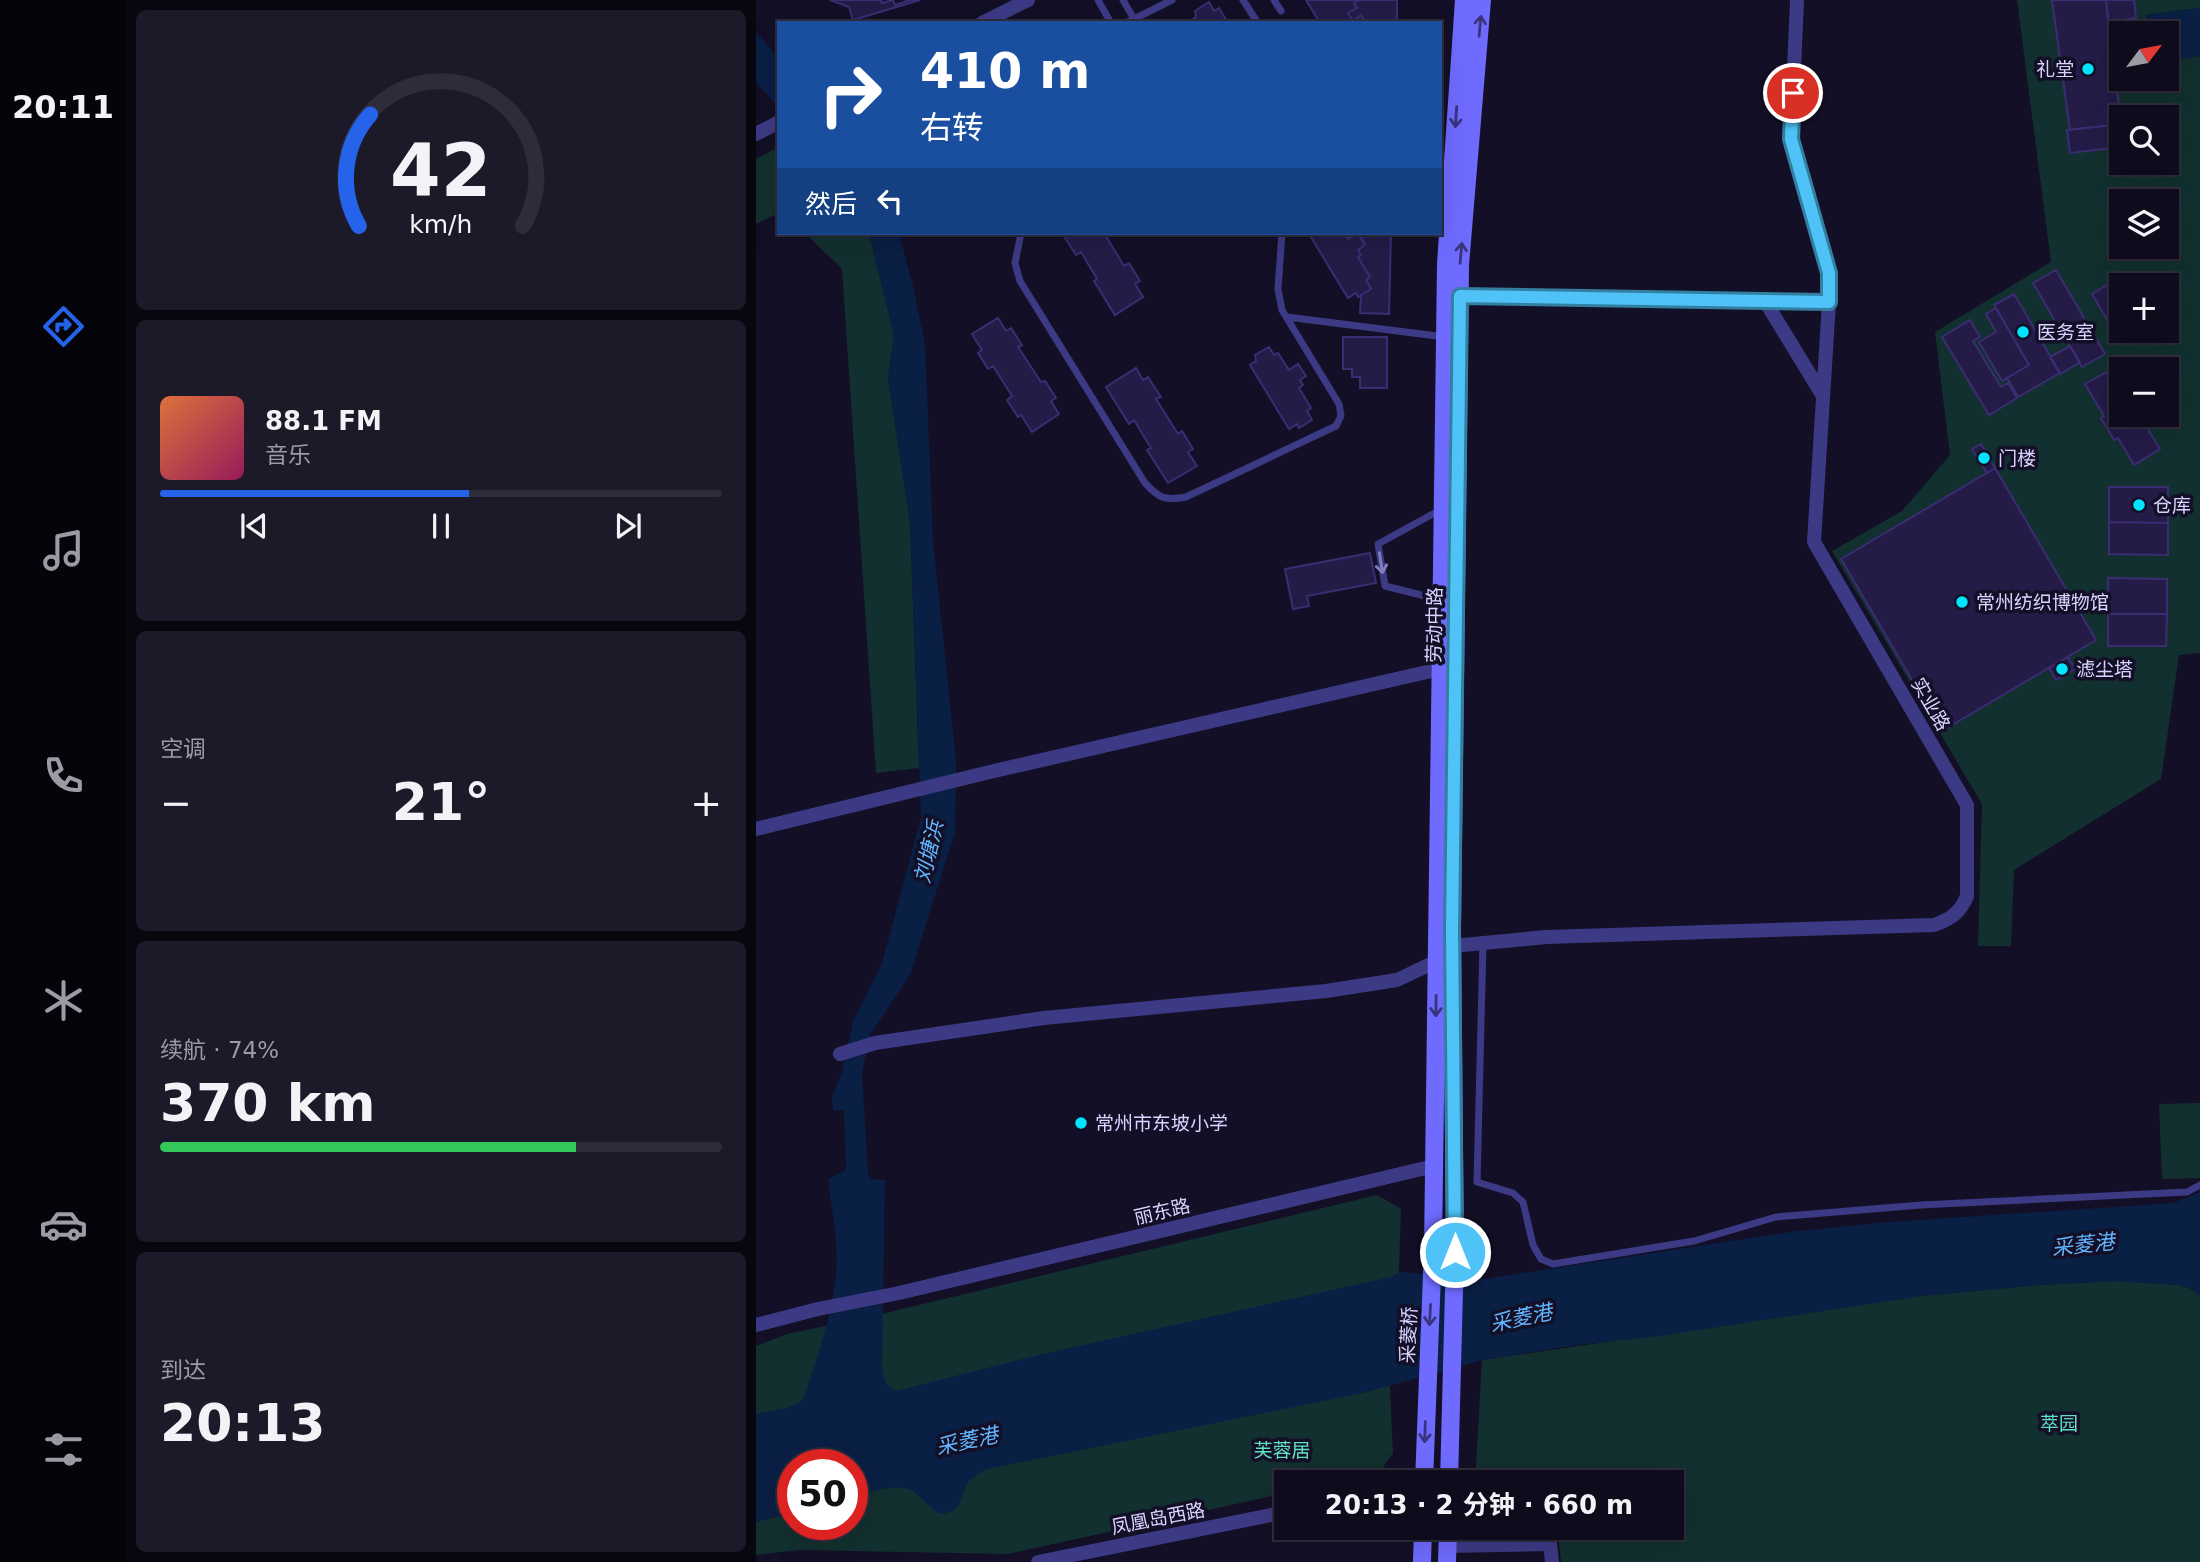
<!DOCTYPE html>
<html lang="zh">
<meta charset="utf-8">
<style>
:root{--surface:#0e0b1c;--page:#1c1929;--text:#f1f3f6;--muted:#9b9ba3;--line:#2e2b3b;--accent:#2563eb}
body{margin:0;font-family:"DejaVu Sans","Noto Sans SC",sans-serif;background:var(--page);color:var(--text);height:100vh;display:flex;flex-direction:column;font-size:26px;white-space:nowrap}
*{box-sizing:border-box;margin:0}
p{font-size:23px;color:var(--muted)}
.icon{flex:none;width:38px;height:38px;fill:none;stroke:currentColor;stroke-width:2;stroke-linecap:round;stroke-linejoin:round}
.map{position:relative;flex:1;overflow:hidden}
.drawer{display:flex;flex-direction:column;gap:10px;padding:10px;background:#08060f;width:630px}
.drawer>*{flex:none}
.top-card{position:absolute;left:21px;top:21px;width:665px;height:214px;border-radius:0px;box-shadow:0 7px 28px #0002,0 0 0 2px var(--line);background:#1a4fa0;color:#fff;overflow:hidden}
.needle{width:46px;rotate:58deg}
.buttons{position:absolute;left:1353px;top:21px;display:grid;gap:14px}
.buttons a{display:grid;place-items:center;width:70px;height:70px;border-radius:0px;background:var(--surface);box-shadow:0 7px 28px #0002,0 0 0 2px var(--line);font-size:35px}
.speed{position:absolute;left:21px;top:1449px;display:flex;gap:14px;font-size:35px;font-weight:700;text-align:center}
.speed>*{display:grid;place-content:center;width:91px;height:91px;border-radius:50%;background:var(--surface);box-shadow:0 7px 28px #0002,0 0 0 2px var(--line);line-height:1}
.speed .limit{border:10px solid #d22;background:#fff;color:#111}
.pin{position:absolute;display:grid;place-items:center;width:60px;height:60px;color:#fff;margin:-30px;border:4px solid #fff;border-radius:50%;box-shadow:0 2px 7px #0007}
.me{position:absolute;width:77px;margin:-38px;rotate:0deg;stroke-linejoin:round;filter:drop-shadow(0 0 5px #0008)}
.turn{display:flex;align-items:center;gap:24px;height:147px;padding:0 28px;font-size:32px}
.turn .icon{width:91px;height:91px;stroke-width:2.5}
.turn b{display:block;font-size:49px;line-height:60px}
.then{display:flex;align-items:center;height:66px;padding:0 28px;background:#0003;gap:14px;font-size:26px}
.big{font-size:52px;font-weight:700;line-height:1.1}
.drawer .tile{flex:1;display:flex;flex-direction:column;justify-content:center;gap:10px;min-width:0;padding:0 24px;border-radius:10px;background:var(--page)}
.drawer .dial{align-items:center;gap:0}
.dial svg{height:182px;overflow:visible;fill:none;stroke:var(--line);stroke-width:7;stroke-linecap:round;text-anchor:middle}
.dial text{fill:var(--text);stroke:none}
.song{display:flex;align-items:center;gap:21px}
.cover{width:84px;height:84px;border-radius:10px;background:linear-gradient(135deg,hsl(20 70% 55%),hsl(330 70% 35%))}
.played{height:7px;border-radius:4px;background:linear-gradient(90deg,var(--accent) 55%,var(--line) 55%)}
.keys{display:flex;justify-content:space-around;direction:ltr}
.heat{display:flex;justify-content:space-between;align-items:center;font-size:38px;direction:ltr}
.charge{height:10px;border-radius:5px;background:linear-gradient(90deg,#34c759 74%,var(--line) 0)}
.trip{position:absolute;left:518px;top:1470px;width:410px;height:70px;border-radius:0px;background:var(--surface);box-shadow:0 7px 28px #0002,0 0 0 2px var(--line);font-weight:700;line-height:70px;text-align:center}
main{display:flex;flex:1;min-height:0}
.tab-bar{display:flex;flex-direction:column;width:126px;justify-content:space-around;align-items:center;background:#06040b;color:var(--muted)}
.tab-bar .icon{width:49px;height:49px}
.tab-bar .active{color:var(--accent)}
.tab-bar b{font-size:32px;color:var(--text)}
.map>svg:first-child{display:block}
.green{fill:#12302f;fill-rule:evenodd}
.water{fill:#0a1f44}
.building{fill:#241b47;stroke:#3b2d73;stroke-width:2}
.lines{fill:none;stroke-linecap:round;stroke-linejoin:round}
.service{stroke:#3d3a85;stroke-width:7}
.minor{stroke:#3d3a85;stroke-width:14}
.secondary{stroke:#6f6bff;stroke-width:18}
.oneway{stroke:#38347d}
.oneway2{stroke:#837fbc}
.route-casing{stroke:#337fa1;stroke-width:18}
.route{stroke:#4fc3f7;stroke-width:12}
.poi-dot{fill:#00e5ff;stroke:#130f26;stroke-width:2.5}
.labels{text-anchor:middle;stroke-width:7;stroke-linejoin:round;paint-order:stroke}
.poi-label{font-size:19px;fill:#d9d4ff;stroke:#130f26;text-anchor:start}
.street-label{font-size:19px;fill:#d9d4ff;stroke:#130f26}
.park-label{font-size:19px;fill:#5fe0c0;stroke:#130f26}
.water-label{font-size:21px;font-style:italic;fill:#62b6ff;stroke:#130f26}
</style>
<main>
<nav class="tab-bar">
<b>20:11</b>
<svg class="icon active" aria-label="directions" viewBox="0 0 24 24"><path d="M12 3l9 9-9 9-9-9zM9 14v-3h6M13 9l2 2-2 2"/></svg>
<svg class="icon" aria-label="music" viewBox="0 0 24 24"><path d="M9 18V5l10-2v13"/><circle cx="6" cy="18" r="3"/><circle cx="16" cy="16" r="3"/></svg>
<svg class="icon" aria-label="phone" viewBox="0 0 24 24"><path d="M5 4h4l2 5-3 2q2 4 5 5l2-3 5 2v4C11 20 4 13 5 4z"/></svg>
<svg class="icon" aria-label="climate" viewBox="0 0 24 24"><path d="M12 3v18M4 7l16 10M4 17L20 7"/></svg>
<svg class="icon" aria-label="car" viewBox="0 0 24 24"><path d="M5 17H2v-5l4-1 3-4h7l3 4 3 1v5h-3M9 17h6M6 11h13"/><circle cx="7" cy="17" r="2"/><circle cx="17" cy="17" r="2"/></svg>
<svg class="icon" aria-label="filters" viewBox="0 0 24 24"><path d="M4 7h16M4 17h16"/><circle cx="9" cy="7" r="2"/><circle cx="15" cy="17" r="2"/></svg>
</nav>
<section class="drawer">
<div class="tile dial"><svg viewBox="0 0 100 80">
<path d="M14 69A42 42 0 1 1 86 69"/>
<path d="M14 69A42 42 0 0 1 19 20" stroke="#2563eb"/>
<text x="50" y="56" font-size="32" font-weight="700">42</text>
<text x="50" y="72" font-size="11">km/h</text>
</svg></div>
<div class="tile">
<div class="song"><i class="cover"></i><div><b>88.1 FM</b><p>音乐</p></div></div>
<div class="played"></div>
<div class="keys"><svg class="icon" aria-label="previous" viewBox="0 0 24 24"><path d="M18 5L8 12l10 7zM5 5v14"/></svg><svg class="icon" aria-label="pause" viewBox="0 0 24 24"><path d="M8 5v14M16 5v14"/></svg><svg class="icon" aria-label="next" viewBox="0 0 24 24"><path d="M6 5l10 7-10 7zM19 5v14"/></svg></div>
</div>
<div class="tile"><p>空调</p>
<div class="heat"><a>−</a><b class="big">21°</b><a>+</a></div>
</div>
<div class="tile"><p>续航 · 74%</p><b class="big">370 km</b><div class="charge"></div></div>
<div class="tile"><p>到达</p><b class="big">20:13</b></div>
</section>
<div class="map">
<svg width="1444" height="1562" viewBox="0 0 1444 1562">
<rect width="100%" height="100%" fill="#130f26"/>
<path class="green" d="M 1261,0 L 1444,0 L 1444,8 L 1390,15 L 1392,33 L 1365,33 L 1365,79 L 1410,79 L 1411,61 L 1444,56 L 1444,653 L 1423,655 L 1405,779 L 1258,870 L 1255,946 L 1222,946 L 1226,804 L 1076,551 L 1146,511 L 1194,455 L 1179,332 L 1295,262 ZM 1365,117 L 1410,117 L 1410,163 L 1365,163 ZM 1365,201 L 1410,201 L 1410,247 L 1365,247 ZM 1365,285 L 1410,285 L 1410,331 L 1365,331 ZM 1365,369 L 1410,369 L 1410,415 L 1365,415 Z
M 23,147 L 23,213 L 0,224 L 0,159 Z
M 49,233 L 111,233 L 115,241 L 138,335 L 132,378 L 154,522 L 163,768 L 120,773 L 86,269 Z
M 1444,1103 L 1444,1178 L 1406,1179 L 1403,1104 Z
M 621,1195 L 645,1209 L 642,1299 L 0,1438 L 0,1346 L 31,1334 L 117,1316 Z
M 1361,1281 L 1423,1285 L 1433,1288 L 1444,1295 L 1444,1562 L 805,1562 L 802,1534 L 717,1532 L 717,1528 L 915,1528 L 915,1482 L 719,1482 L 726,1360 L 1165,1296 L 1282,1285 Z
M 633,1368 L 637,1453 L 624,1472 L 579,1482 L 530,1482 L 530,1493 L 252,1554 L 43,1550 L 0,1555 L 0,1512 L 37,1503 L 37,1524 L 96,1524 L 96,1488 Z"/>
<path class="water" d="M 1444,8 L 1444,56 L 1411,61 L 1410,33 L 1392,33 L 1390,15 Z
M 0,32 L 23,58 L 23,108 L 0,82 Z
M 111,233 L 143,233 L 156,282 L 169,344 L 177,540 L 200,762 L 199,832 L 154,975 L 114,1035 L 106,1073 L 112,1175 L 115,1179 L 129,1180 L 126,1367 C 127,1378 129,1386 140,1391 L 282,1355 L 635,1277 L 645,1272 L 728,1279 L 1041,1231 L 1133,1222 L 1417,1203 L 1444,1192 L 1444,1295 L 1433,1288 L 1423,1285 L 1361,1281 L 1282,1285 L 1165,1296 L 904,1336 L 821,1345 L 726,1360 L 607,1393 L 231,1469 C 225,1473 218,1476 213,1481 C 205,1491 208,1506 194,1512 C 176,1520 169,1495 154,1490 C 136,1483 114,1493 96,1497 L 96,1465 L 37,1465 L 37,1513 L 0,1522 L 0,1414 L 31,1408 L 47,1400 C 60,1361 74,1322 79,1281 C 84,1248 76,1212 72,1179 L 90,1170 L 88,1109 L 77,1111 L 76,1097 L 86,1072 L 97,1021 L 126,963 L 165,818 L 154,522 L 132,378 L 138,335 L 115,241 Z"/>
<path class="building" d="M 74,0 L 125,0 L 126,3 L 137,0 L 139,5 L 154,0 L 164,0 L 97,20 L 93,7 Z
M 550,0 L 603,0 L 598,3 L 601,8 L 592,13 L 597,21 L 605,15 L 610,23 L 564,23 Z
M 603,0 L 641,0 L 641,23 L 610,23 L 605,15 L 597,21 L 592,13 L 601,8 L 598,3 Z
M 1296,0 L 1350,0 L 1365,124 L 1314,130 Z
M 1350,0 L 1378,0 L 1380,18 L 1352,22 Z
M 453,2 L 458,11 L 463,8 L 472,23 L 435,23 L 434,21 L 440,17 L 439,11 Z
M 1365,124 L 1365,147 L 1314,153 L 1311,130 Z
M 306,233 L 348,233 L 368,266 L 373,263 L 384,281 L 379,284 L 387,297 L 359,315 L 338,281 L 341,279 L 325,252 L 320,255 Z
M 555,233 L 588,233 L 592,239 L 601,233 L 609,245 L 602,250 L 605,255 L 602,257 L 614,277 L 610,280 L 615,289 L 602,297 L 600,293 L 592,298 L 553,234 Z
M 604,233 L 635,233 L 633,314 L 604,313 L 605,295 L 615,289 L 610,280 L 614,277 L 602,257 L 605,255 L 602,250 L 609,245 Z
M 1300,270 L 1349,354 L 1326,367 L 1277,283 Z
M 1358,281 L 1365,292 L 1365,331 L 1388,331 L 1366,345 L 1336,294 Z
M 1258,294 L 1304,373 L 1262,397 L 1251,378 L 1273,365 L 1238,305 Z
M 1240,308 L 1273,365 L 1246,381 L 1223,342 L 1240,332 L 1230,314 Z
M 242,318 L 250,331 L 255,328 L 266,345 L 262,347 L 285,382 L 289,381 L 300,398 L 295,401 L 303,414 L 276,432 L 265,415 L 262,417 L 251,400 L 256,396 L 237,366 L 232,369 L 222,353 L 226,350 L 216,334 Z
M 1214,320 L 1224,337 L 1217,341 L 1245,387 L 1252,383 L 1261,398 L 1233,415 L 1186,337 Z
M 587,337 L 631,337 L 631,388 L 604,388 L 604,377 L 596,377 L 596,369 L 587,369 Z
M 1314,346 L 1324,362 L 1304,374 L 1294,357 Z
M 513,347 L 518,355 L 522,353 L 533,370 L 542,364 L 550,376 L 544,380 L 547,385 L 543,388 L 555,408 L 551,411 L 556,420 L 543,428 L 541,424 L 533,429 L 494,365 L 500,361 L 499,355 Z
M 380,368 L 387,380 L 392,377 L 405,397 L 400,399 L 422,434 L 426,431 L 437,449 L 432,452 L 441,466 L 412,483 L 391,450 L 395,448 L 378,420 L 373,424 L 350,387 Z
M 1356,369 L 1365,384 L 1365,415 L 1383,415 L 1404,449 L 1378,465 L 1362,438 L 1358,440 L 1345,418 L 1348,416 L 1329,384 Z
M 1225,444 L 1239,468 L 1231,473 L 1216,449 Z
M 1239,468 L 1340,640 L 1186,731 L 1085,559 Z
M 1353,487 L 1412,487 L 1412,523 L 1353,522 Z
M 1353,522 L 1412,523 L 1412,555 L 1353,554 Z
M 614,553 L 620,583 L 551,596 L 553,606 L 537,609 L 529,569 Z
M 1352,578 L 1411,579 L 1411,614 L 1352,614 Z
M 1352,614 L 1411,614 L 1410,646 L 1352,646 Z
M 1312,657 L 1319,669 L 1300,680 L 1293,668 Z"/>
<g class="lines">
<path class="service" d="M 342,0 L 355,23
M 367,0 L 378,19
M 487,0 L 502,23
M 518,0 L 525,11
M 370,23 L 416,0
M 265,233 L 259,263 L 264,281 L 389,483 C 403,498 408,501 430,497 L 580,426 L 585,416 L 583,404 L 526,310 L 522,289 L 526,233
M 531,317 L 689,337
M 685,600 L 629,586 L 622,544 L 686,509
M 727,943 L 721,1182 L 757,1193 L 767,1202 L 777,1245 L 785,1259 L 797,1264 L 938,1241 L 1020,1217 L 1165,1205 L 1431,1192 L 1444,1185"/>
<path class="minor" d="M 226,23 L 272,0
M 0,134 L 23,122
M 703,296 L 1073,302
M 1009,301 L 1067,396
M 0,829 L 238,771 L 684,669
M 84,1054 L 119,1043 L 288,1018 L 570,991 L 641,980 L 681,961 L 696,946 L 790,937 L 1178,925 C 1195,919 1204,913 1211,896 L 1211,805 L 1058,542 L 1073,302 L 1073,273 L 1035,139 L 1041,0
M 0,1325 L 62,1309 L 143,1293 L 678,1166
M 692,1546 L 794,1544 L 796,1562
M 282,1562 L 530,1512"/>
<path class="secondary" d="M 668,1482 L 677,1248 L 690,264 L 708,0
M 693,1482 L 699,1252 L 696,929 L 704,265 L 726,0
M 666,1562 L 667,1528
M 691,1562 L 692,1528"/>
</g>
<defs><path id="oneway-shaft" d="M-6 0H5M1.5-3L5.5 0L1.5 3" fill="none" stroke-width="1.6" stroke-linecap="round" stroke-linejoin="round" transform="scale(1.75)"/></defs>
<g class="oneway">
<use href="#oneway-shaft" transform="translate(724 26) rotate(-85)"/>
<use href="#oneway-shaft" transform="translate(700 117) rotate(94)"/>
<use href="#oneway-shaft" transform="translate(705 253) rotate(-85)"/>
<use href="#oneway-shaft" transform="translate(680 1006) rotate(91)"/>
<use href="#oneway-shaft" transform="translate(674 1315) rotate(93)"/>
<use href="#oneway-shaft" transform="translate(669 1432) rotate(92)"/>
</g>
<use class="oneway2" href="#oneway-shaft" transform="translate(625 563) rotate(81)"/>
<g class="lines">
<g class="route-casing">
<path id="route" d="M 699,1252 L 696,929 L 704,296 L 1073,302 L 1073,273 L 1035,139 L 1037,93"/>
</g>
<use href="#route" class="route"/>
</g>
<g class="poi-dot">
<circle cx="1332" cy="69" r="7"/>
<circle cx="1267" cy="332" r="7"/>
<circle cx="1228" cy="458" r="7"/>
<circle cx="1383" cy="505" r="7"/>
<circle cx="1206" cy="602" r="7"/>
<circle cx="1306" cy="669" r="7"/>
<circle cx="325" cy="1123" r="7"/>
</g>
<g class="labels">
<g class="poi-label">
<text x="1318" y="76" text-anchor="end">礼堂</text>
<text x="1281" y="339">医务室</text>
<text x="1242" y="465">门楼</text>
<text x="1397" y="512">仓库</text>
<text x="1220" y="609">常州纺织博物馆</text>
<text x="1320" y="676">滤尘塔</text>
<text x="339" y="1130">常州市东坡小学</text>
</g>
<g class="street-label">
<text transform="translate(678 625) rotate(-89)" y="7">劳动中路</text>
<text transform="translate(1175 704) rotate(60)" y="7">实业路</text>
<text transform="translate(406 1211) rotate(-13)" y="7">丽东路</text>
<text transform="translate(652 1335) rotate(-87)" y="7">采菱桥</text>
<text transform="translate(402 1518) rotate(-11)" y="7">凤凰岛西路</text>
</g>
<g class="park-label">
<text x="1303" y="1430">萃园</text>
<text x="526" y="1457">芙蓉居</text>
</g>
<g class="water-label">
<text transform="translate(173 852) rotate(-77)" y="7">刘塘浜</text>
<text transform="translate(1327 1245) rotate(-6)" y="7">采菱港</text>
<text transform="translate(765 1318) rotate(-12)" y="7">采菱港</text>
<text transform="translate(211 1441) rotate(-12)" y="7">采菱港</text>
</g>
</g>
</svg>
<div class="buttons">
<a><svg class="needle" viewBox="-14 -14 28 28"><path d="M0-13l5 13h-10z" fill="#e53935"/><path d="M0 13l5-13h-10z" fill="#9b9ba3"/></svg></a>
<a><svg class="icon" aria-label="search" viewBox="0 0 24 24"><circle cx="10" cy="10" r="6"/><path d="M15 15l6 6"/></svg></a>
<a><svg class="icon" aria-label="layers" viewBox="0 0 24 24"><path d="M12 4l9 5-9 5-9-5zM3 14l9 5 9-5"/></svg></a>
<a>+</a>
<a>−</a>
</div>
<div class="speed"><div class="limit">50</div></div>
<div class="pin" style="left:1037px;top:93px;background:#d93025"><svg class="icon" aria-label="arrive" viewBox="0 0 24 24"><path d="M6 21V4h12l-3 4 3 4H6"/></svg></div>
<svg class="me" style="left:699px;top:1252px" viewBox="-20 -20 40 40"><circle r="17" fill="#4fc3f7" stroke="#fff" stroke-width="3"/><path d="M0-11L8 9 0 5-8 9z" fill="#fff"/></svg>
<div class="trip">20:13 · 2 分钟 · 660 m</div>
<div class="top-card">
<div class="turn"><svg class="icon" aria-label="right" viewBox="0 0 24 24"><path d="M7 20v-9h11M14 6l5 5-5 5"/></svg><div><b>410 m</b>右转</div></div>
<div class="then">然后<svg class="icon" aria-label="left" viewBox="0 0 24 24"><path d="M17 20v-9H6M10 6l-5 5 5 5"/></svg></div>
</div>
</div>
</main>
